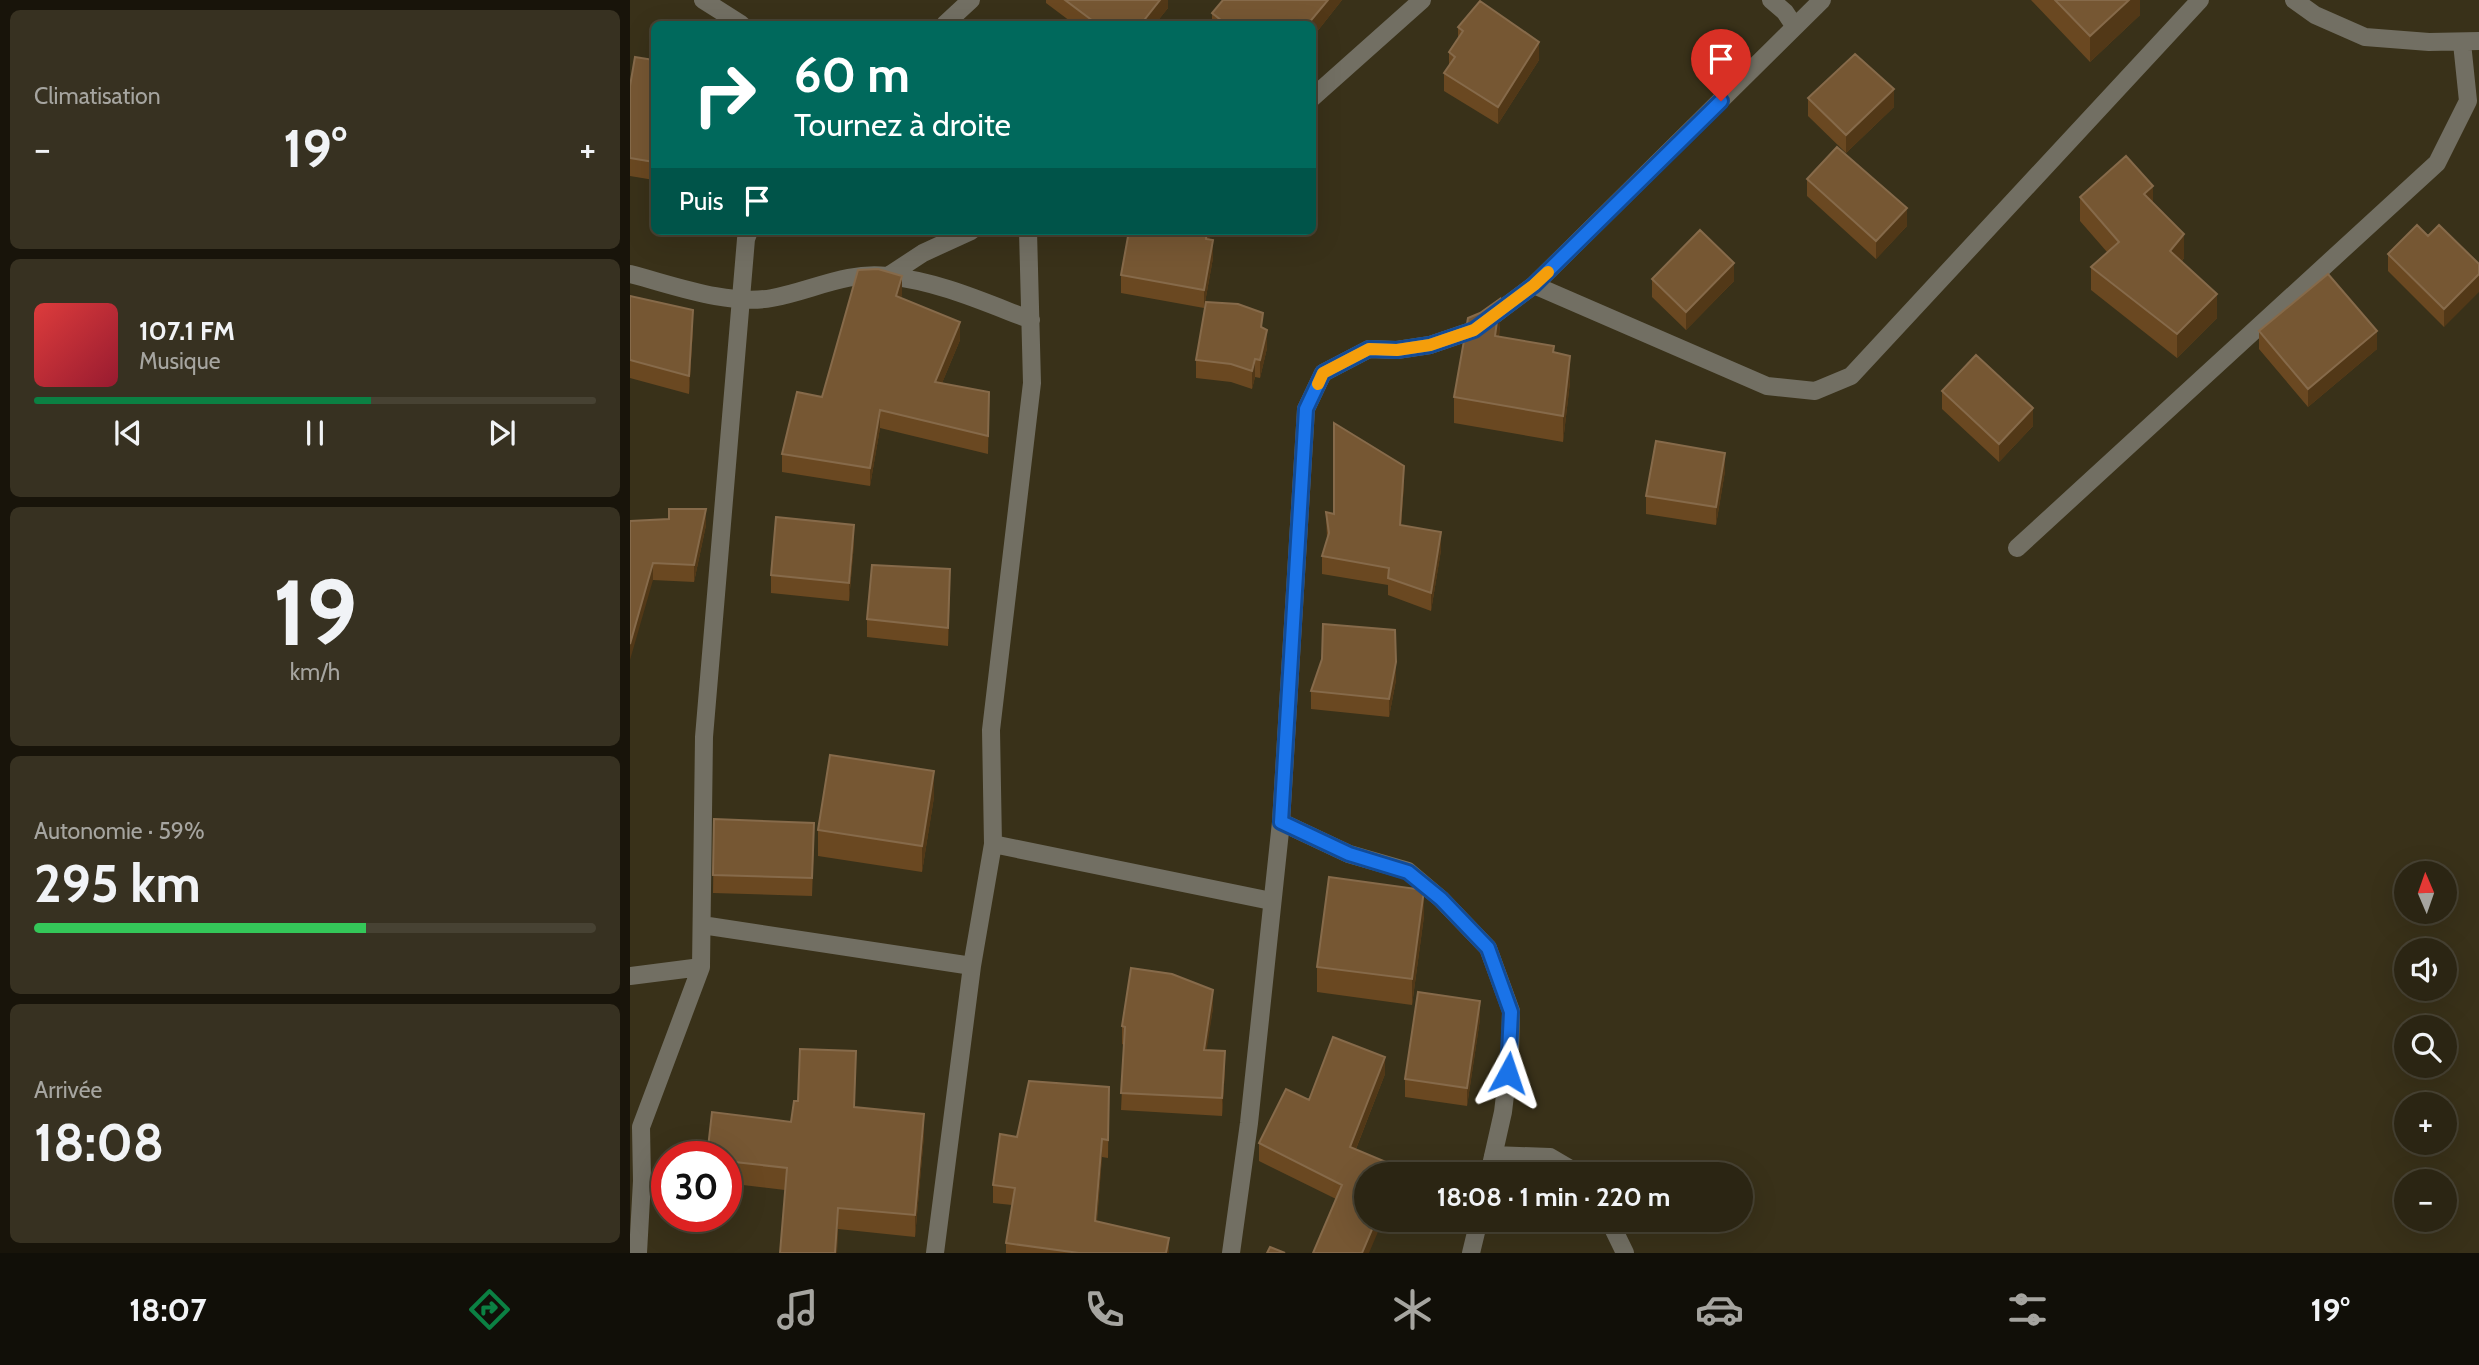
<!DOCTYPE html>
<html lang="fr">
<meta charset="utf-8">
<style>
:root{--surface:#2b2513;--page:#373121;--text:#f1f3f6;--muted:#a6a5a0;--line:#474233;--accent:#0b8043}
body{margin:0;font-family:Cabin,sans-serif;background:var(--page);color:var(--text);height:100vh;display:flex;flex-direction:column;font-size:26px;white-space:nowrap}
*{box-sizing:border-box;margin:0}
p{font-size:23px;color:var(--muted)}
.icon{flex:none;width:38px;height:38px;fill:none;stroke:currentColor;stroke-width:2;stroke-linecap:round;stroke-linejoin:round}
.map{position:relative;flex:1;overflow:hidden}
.side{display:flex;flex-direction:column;gap:10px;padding:10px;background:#18140a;width:630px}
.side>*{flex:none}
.banner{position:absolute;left:21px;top:21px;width:665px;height:214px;border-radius:10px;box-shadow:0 7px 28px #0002,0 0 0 2px var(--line);background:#00695c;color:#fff;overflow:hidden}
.needle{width:46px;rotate:358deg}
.controls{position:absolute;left:1764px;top:861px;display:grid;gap:14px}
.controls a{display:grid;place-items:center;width:63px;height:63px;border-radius:50%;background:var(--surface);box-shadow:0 7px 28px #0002,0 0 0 2px var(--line);font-size:35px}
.speed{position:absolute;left:21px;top:1141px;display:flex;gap:14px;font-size:35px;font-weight:700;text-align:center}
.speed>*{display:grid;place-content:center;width:91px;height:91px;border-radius:50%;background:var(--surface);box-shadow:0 7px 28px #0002,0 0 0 2px var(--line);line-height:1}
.speed .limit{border:10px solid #d22;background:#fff;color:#111}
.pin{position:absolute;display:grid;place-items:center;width:60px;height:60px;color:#fff;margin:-72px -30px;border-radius:50% 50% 50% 0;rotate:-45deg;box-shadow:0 0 7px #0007}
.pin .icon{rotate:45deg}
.me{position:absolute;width:77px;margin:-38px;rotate:5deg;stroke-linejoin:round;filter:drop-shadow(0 0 5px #0008)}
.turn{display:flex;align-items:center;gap:24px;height:147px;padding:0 28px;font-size:32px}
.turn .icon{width:91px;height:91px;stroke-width:2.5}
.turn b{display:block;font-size:49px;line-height:60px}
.then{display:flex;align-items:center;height:66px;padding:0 28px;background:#0003;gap:14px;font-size:26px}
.big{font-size:52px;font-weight:700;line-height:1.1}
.side .tile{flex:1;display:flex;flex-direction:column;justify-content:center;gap:10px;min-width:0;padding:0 24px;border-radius:10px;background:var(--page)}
.side .dial{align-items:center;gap:0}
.dial b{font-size:91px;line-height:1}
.song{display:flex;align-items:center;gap:21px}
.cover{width:84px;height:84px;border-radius:10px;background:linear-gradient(135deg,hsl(0 70% 55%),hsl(350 70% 35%))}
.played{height:7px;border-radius:4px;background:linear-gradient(90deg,var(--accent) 60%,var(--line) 60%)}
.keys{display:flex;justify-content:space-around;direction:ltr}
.heat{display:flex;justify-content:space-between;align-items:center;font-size:38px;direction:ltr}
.charge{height:10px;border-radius:5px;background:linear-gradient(90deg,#34c759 59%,var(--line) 0)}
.trip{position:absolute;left:724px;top:1162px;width:399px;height:70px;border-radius:35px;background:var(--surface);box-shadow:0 7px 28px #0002,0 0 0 2px var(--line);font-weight:700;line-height:70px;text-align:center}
.menu{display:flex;height:112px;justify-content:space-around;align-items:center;background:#110f08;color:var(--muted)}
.menu .icon{width:49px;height:49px}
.menu .selected{color:var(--accent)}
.menu b{font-size:32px;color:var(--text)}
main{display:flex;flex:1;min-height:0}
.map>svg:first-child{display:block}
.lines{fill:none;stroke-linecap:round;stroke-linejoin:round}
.minor{stroke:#726f63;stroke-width:18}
.wall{fill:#6a4821}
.shaded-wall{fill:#523817}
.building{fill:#765733;stroke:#866a4a;stroke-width:2}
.route-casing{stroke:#114b97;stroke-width:18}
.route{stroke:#1a73e8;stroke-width:12}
.slow{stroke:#f59e0b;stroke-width:12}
</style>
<main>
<section class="side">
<div class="tile"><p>Climatisation</p>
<div class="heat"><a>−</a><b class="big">19°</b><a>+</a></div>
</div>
<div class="tile">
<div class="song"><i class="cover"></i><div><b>107.1 FM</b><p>Musique</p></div></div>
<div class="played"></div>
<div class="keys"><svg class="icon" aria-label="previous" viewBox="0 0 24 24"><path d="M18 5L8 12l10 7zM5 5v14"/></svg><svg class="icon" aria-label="pause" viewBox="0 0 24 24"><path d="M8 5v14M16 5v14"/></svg><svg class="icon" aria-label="next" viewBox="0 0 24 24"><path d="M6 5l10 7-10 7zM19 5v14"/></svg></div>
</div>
<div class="tile dial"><b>19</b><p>km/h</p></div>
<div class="tile"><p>Autonomie · 59%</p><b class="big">295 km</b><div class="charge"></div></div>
<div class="tile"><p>Arrivée</p><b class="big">18:08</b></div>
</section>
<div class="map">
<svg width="1849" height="1253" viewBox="0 0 1849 1253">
<rect width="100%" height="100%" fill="#393119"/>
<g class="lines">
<path class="minor" d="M 73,0 L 111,24
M 1141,0 L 1155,12 L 1165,27
M 1664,0 L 1685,15 L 1735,37 L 1799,42 L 1849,41
M 315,24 L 341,0
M 682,98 L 792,0
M 0,274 C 43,285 98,306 142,298 C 181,291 217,271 257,276 C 308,281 354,302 401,320
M 258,276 L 293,253 L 341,231
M 904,285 L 1192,0
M 1387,548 L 1807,163 L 1838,101 L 1832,43
M 651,822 L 719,854 L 778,871 L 811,899 L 858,948 L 881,1011 L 880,1053 L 873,1112 L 859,1174
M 363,844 L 641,901
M 72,925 L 342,966
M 0,976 L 71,967
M 863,1155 L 920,1157 L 949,1174
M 979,1220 L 995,1253
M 8,1253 L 12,1181 L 11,1127 L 71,967 L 74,737 L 116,239 L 119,231
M 305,1253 L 342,966 L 363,844 L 361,730 L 402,383 L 398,231
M 601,1253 L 619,1123 L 651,822 L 676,409 L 693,373 L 739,349 L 767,350 L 800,345 L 844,330 L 904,285 L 1137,386 L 1185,391 L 1221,376 L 1570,0
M 841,1253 L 849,1220"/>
</g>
<path class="wall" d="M 416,0 L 538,0 L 538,8 L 525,24 L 444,24 L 416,3 Z
M 593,0 L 712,0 L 682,38 L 682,24 L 582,24 L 582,13 Z
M 1401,0 L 1510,0 L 1510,15 L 1460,62 Z
M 828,27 L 909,60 L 868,124 L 814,91 L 814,73 L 819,66 L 819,52 L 828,38 Z
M 24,60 L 24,180 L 0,176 L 0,86 Z
M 1178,98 L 1264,107 L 1216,153 L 1178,116 Z
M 1177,179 L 1277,226 L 1246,259 L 1177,196 Z
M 1450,197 L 1523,203 L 1554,258 L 1552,261 L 1587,318 L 1547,358 L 1461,290 L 1461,267 L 1477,252 L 1450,221 Z
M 1798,236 L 1849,264 L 1814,327 L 1758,271 L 1758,254 Z
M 579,240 L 583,258 L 574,308 L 491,293 L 491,275 Z
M 1022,279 L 1104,281 L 1056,330 L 1022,297 Z
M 272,294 L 271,298 L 330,340 L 312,383 L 359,410 L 358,454 L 250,428 L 240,486 L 152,472 L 152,454 L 192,397 Z
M 0,296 L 63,328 L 59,394 L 0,378 Z
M 870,325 L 869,337 L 924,352 L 940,382 L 933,442 L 824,423 L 824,397 Z
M 633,328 L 637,348 L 630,378 L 625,377 L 622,389 L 601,382 L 566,378 L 566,360 Z
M 1629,331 L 1747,349 L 1678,407 L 1629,349 Z
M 1312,391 L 1403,426 L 1369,462 L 1312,409 Z
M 1095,471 L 1086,525 L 1016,514 L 1016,496 Z
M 774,484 L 771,525 L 811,550 L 801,611 L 758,595 L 758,585 L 692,574 L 692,556 L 697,539 L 696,512 L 704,514 Z
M 0,521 L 76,525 L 64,582 L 23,580 Z
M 224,543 L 219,601 L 141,593 L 141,575 Z
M 320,587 L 318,646 L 237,637 L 237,619 Z
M 692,659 L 766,680 L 759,717 L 681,709 L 681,691 Z
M 304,797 L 292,872 L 188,856 L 188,830 Z
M 84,819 L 184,841 L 182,896 L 83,893 Z
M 794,916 L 782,1005 L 687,992 L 687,967 Z
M 583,1008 L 576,1050 L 595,1069 L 592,1116 L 491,1110 L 494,1045 L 492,1044 L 492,1026 Z
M 850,1019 L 837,1106 L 775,1097 L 775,1079 Z
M 226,1072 L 224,1107 L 294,1135 L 285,1237 L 208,1229 L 207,1253 L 150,1253 L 155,1190 L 96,1183 L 96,1157 L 161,1122 L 168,1101 Z
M 755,1074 L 726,1149 L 768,1174 L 706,1199 L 629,1161 L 629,1143 L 679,1100 Z
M 479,1087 L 478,1158 L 472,1157 L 467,1221 L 539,1253 L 376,1253 L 376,1243 L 382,1205 L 363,1203 L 363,1185 L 387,1137 Z"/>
<path class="shaded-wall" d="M 530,0 L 538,0 L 538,8 L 525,24 L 511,24 Z
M 698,0 L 712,0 L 682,38 L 682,24 L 678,24 Z
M 1499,0 L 1510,0 L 1510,15 L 1460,62 L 1460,36 Z
M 909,42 L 909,60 L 868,124 L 868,107 Z
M 1264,89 L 1264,107 L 1216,153 L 1216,135 Z
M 1523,186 L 1523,210 L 1514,194 Z
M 1277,208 L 1277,226 L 1246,259 L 1246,241 Z
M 577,231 L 581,231 L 576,257 L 576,239 Z
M 1554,234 L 1554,258 L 1540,274 L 1540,251 Z
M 583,240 L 583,258 L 574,308 L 574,290 Z
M 1104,263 L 1104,281 L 1056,330 L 1056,312 Z
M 1849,274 L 1849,292 L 1814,327 L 1814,309 Z
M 272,276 L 272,294 L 266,314 L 266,296 Z
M 1587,294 L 1587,318 L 1547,358 L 1547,334 Z
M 870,299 L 870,325 L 865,362 L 865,336 Z
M 63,310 L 63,328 L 59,394 L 59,376 Z
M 330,322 L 330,340 L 305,400 L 305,382 Z
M 637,330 L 637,348 L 630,378 L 630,360 Z
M 1747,331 L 1747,349 L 1678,407 L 1678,389 Z
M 940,356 L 940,382 L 933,442 L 933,416 Z
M 625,359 L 625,377 L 622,389 L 622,371 Z
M 1403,408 L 1403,426 L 1369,462 L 1369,444 Z
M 250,410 L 250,428 L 240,486 L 240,468 Z
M 1095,453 L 1095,471 L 1086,525 L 1086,507 Z
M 774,466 L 774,484 L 770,543 L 770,525 Z
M 76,509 L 76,525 L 64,582 L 64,565 Z
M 224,525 L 224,543 L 219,601 L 219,583 Z
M 811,532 L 811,550 L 801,611 L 801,593 Z
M 23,563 L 23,580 L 0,660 L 0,644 Z
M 320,569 L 320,587 L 318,646 L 318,628 Z
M 766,662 L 766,680 L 759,717 L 759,699 Z
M 304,771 L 304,797 L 292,872 L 292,846 Z
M 794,890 L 794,916 L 782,1005 L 782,979 Z
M 583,990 L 583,1008 L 574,1068 L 574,1050 Z
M 850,1001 L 850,1019 L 837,1106 L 837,1088 Z
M 595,1051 L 595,1069 L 592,1116 L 592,1098 Z
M 755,1057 L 755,1074 L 720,1164 L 720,1147 Z
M 294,1114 L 294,1135 L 285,1237 L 285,1215 Z
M 472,1139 L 472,1157 L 465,1239 L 465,1221 Z
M 208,1208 L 207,1253 L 205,1253 Z
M 746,1220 L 753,1220 L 739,1253 L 732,1253 Z
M 539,1238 L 539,1253 L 536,1253 Z"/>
<path class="building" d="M 435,0 L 530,0 L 511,24 L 467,24 Z
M 593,0 L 698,0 L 678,24 L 596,24 L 582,13 Z
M 1425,0 L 1499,0 L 1460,36 Z
M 850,1 L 909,42 L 868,107 L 814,73 L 825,57 L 819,52 L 833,31 L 828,27 Z
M 1225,54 L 1264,89 L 1216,135 L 1178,98 Z
M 5,57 L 24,60 L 24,162 L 0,158 L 0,86 Z
M 1207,147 L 1277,208 L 1246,241 L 1177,179 Z
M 1496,156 L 1523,186 L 1514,194 L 1554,234 L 1540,251 L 1587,294 L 1547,334 L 1461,267 L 1489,242 L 1450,197 Z
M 1787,225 L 1798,236 L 1809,225 L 1849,264 L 1849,274 L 1814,309 L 1758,254 Z
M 1070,230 L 1104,263 L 1056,312 L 1022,279 Z
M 499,231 L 577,231 L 576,239 L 583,240 L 574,290 L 491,275 Z
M 248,269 L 272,276 L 266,296 L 330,322 L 305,382 L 359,392 L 358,436 L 250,410 L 240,468 L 152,454 L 167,392 L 192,397 L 228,270 Z
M 1698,274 L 1747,331 L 1678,389 L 1629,331 Z
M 0,296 L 63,310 L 59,376 L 0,360 Z
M 870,299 L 865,336 L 924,346 L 923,352 L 940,356 L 933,416 L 824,397 L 838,318 L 850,313 Z
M 576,302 L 608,304 L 633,313 L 631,327 L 637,330 L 630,360 L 625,359 L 622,371 L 601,364 L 566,360 Z
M 1346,355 L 1403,408 L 1369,444 L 1312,391 Z
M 704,423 L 774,466 L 770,525 L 811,532 L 801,593 L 758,578 L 759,568 L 692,556 L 699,533 L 696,512 L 704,514 Z
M 1026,441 L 1095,453 L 1086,507 L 1016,496 Z
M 39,509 L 76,509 L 64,565 L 23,563 L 0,644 L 0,521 L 39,519 Z
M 146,517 L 224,525 L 219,583 L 141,575 Z
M 242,565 L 320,569 L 318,628 L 237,619 Z
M 693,624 L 765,630 L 766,662 L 759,699 L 681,691 L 692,659 Z
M 200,755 L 304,771 L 292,846 L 188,830 Z
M 84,819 L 184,823 L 182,878 L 83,875 Z
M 699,877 L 794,890 L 782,979 L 687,967 Z
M 501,968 L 542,974 L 583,990 L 574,1050 L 595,1051 L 592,1098 L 491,1093 L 495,1027 L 492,1026 Z
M 788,992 L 850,1001 L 837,1088 L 775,1079 Z
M 703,1037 L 755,1057 L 720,1147 L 768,1167 L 765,1174 L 737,1174 L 737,1220 L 746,1220 L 732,1253 L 683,1253 L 712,1185 L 629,1143 L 656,1089 L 679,1100 Z
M 170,1049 L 226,1051 L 224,1107 L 294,1114 L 285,1215 L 208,1208 L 205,1253 L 150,1253 L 157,1168 L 96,1161 L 96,1157 L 77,1157 L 82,1112 L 161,1122 L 164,1101 L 168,1101 Z
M 399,1081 L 479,1087 L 478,1140 L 472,1139 L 465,1221 L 539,1238 L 536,1253 L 449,1253 L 376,1243 L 385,1188 L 363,1185 L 370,1134 L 387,1137 Z
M 640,1247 L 655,1253 L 637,1253 Z"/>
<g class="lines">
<g class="route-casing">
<path id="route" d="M 878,1073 L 881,1012 L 858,948 L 811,899 L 778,872 L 719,854 L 651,822 L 676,409 L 693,373 L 739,349 L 767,350 L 800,345 L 844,330 L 904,285 L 1091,101"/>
</g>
<use href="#route" class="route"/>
<path class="slow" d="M 688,384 L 693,373 L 739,349 L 767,350 L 800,345 L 844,330 L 904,285 L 918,272"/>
</g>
</svg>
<div class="controls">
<a><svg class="needle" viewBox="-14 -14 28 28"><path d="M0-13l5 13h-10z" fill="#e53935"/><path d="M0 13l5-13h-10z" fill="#a6a5a0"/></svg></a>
<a><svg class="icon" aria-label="sound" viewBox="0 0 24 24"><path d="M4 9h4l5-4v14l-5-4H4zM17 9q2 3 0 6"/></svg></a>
<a><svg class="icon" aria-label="search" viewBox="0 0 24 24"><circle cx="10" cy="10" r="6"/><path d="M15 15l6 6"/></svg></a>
<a>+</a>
<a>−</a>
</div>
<div class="speed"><div class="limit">30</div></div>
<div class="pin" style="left:1091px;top:101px;background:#d93025"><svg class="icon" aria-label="arrive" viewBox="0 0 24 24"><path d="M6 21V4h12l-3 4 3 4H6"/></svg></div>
<svg class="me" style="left:878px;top:1073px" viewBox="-20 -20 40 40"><path d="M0-17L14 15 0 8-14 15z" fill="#1a73e8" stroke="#fff" stroke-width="4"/></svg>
<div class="trip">18:08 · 1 min · 220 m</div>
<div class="banner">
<div class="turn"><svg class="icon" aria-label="right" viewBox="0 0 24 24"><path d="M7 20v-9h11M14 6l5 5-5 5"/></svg><div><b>60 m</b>Tournez à droite</div></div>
<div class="then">Puis<svg class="icon" aria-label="arrive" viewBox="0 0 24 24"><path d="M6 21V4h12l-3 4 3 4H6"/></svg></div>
</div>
</div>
</main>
<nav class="menu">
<b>18:07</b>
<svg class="icon selected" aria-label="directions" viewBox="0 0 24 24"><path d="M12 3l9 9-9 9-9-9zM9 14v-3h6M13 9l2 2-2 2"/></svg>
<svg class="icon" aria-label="music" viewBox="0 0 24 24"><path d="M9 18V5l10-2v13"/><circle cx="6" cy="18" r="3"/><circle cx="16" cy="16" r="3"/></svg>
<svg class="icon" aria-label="phone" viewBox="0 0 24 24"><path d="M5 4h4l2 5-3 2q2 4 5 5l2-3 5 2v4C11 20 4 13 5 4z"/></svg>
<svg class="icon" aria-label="climate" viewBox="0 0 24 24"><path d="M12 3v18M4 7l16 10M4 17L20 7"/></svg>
<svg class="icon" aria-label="car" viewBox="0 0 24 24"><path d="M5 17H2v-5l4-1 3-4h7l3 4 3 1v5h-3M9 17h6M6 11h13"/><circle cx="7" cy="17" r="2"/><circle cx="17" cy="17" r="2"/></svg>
<svg class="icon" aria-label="filters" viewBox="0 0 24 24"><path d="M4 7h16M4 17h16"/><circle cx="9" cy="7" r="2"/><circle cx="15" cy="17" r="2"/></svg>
<b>19°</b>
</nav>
